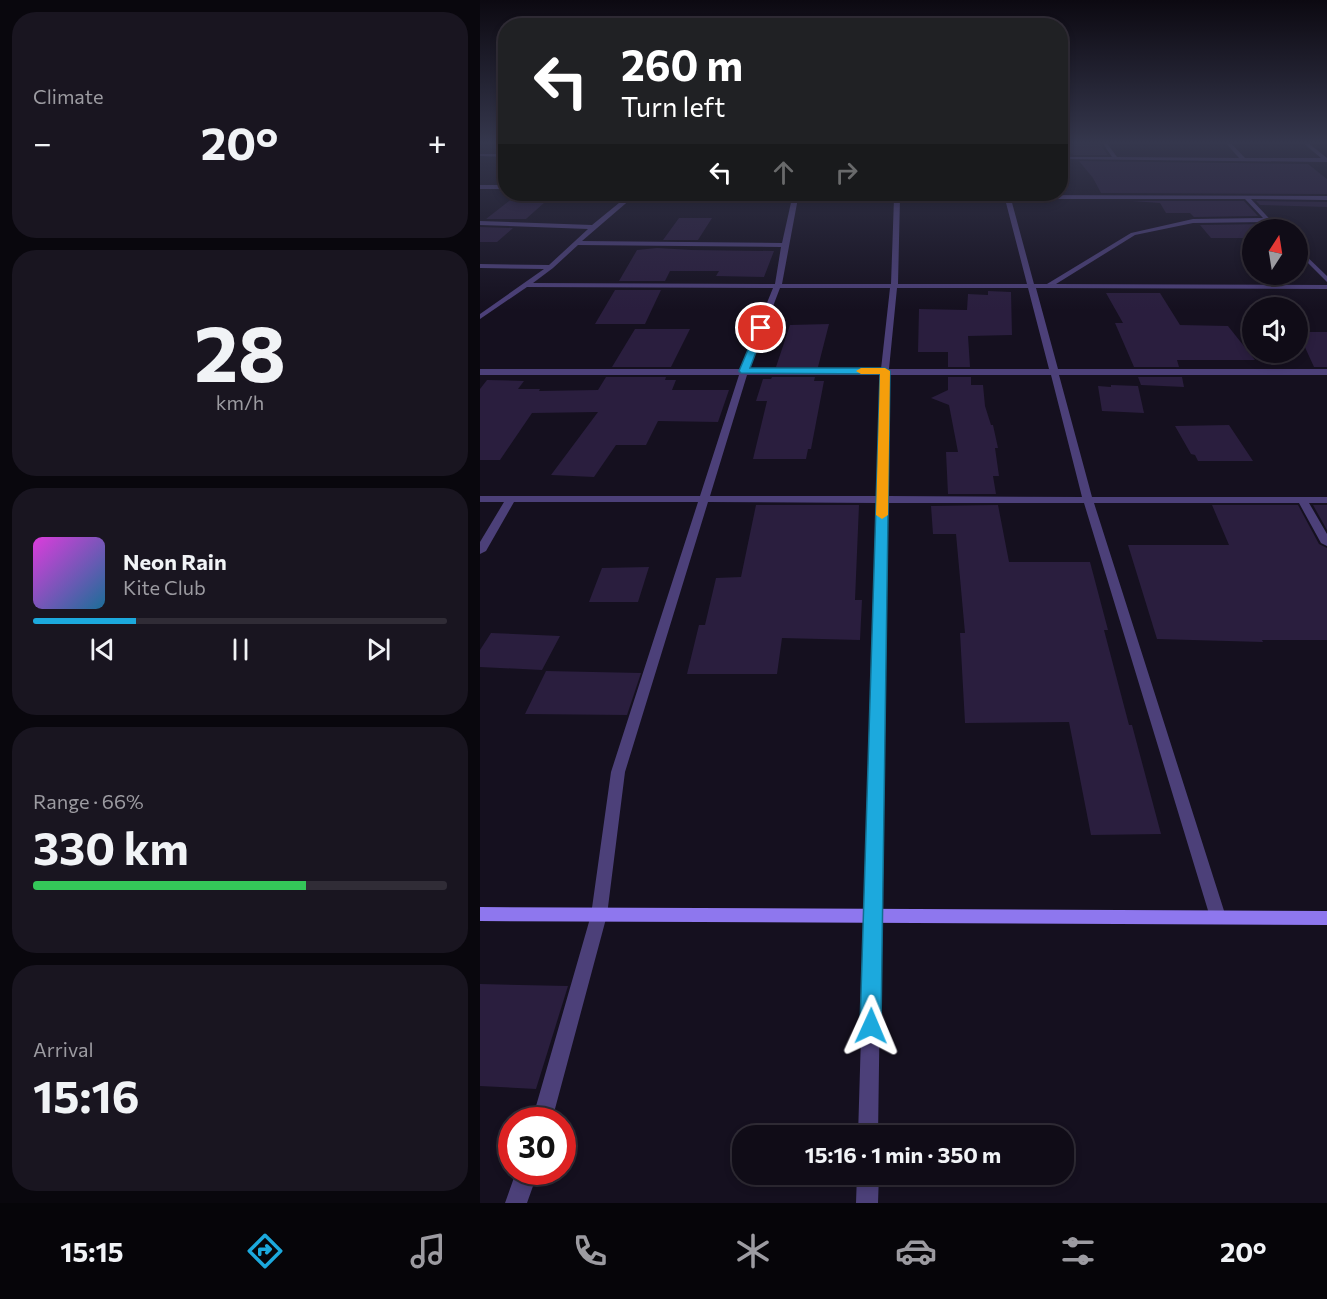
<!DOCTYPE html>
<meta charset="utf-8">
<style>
:root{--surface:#100c17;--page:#191520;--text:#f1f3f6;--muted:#9c9ba1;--line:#302c36;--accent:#1ca9dd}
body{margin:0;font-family:Commissioner,sans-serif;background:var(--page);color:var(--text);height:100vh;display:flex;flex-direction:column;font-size:22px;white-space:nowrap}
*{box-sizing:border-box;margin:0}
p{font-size:20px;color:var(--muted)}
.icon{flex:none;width:33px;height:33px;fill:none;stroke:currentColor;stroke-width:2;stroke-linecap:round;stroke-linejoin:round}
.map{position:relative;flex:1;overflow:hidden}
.details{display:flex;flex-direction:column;gap:12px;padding:12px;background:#09070d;width:480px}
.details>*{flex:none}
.guide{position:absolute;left:18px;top:18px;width:570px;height:183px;border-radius:24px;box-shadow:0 3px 9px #0003,0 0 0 2px var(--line);background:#202124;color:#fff;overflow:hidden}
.needle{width:39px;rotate:12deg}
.controls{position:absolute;left:762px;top:219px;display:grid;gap:12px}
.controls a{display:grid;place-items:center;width:66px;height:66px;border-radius:50%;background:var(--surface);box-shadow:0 3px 9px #0003,0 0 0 2px var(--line);font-size:30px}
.speed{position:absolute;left:18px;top:1107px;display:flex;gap:12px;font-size:30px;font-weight:700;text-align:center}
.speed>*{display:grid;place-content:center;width:78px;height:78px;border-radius:50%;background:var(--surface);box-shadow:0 3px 9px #0003,0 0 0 2px var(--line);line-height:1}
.speed .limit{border:9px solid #d22;background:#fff;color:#111}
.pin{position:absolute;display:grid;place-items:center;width:51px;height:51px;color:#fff;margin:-26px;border:3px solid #fff;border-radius:50%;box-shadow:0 2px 6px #0007}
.me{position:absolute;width:66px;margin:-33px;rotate:1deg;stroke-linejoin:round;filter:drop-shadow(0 0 4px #0008)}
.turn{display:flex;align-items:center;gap:21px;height:126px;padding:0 24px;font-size:27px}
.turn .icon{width:78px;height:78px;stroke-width:2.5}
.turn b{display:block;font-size:42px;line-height:51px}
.lanes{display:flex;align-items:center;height:57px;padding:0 24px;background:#0003;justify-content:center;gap:30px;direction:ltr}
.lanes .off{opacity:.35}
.big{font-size:45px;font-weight:700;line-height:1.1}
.details .widget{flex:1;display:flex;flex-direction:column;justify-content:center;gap:9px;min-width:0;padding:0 21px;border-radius:24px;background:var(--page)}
.details .dial{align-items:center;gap:0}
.dial b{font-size:78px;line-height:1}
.song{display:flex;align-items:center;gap:18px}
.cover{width:72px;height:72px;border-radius:9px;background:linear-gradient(135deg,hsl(300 70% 55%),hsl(200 70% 35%))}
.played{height:6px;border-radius:3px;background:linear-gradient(90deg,var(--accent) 25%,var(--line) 25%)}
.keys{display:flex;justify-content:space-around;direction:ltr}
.heat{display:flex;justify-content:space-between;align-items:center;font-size:33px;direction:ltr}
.charge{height:9px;border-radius:4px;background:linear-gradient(90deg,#34c759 66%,var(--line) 0)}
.trip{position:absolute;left:252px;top:1125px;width:342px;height:60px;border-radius:24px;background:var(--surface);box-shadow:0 3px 9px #0003,0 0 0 2px var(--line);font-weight:700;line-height:60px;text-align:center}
.menu{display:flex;height:96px;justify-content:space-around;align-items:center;background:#060509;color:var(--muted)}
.menu .icon{width:42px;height:42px}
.menu .active{color:var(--accent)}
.menu b{font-size:27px;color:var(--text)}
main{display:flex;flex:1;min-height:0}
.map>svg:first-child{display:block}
.building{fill:#2a1e3e}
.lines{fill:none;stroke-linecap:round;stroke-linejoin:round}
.street{fill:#4c4079;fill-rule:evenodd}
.secondary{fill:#8e77ee;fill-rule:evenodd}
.route{fill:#1ca9dd;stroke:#126e90;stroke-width:1.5}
.slow{fill:#f59e0b}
</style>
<main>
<section class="details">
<div class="widget"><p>Climate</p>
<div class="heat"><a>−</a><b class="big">20°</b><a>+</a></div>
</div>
<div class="widget dial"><b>28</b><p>km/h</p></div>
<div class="widget">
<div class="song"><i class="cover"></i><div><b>Neon Rain</b><p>Kite Club</p></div></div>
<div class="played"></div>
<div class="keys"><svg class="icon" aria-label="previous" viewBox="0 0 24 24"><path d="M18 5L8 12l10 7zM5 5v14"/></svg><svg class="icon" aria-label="pause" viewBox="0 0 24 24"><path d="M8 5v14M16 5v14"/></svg><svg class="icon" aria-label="next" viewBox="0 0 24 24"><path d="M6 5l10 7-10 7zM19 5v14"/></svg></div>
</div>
<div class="widget"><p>Range · 66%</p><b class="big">330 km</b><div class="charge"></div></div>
<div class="widget"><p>Arrival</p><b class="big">15:16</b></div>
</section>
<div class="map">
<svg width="847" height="1203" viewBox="0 0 847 1203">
<rect width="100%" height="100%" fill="#15101f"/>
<path class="building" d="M 581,142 L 618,142 L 628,155 L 593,155 Z
M 599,161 L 828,164 L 847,179 L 847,194 L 621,193 L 613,178 Z
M 38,194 L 74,194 L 46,219 L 6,219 Z
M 652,201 L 764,201 L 778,216 L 714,217 L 710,213 L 686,213 L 680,203 Z
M 776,201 L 847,202 L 847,207 L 780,205 Z
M 199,218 L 232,218 L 218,240 L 183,240 Z
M 785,224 L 790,230 L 772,230 L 772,238 L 731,238 L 720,225 Z
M 0,227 L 33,228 L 17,242 L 0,242 Z
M 177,248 L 212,250 L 294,251 L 284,277 L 236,276 L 239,271 L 190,271 L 185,281 L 139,281 L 157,250 Z
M 135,290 L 181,290 L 165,324 L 115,324 Z
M 508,291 L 531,292 L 532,335 L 488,336 L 490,367 L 468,367 L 468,352 L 438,352 L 439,309 L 487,310 L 488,294 L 508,295 Z
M 626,293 L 680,293 L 700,325 L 748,326 L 775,360 L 697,360 L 699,367 L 654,367 L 635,323 L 643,323 Z
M 349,324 L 338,367 L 296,367 L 310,325 Z
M 155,329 L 210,329 L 191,367 L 132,367 Z
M 818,332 L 847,332 L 847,367 L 834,367 Z
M 126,377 L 186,377 L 185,380 L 196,380 L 192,390 L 249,390 L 238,422 L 178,421 L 166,445 L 136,445 L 114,477 L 71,475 L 118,412 L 52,413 L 20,460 L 0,460 L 0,389 L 7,380 L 44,381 L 38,389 L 60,389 L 59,391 L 118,390 Z
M 292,377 L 335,377 L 334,381 L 344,381 L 331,449 L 328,449 L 326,459 L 273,459 L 287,401 L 276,401 L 283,379 L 291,379 Z
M 468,377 L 491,377 L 491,385 L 503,385 L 505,406 L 511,425 L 513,425 L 518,448 L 515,448 L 519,476 L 513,476 L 516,494 L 468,494 L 466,452 L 478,452 L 469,405 L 451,398 L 468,390 Z
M 658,377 L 702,377 L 704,387 L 661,385 Z
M 631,385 L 658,386 L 664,413 L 622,411 L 618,386 L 631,387 Z
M 749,425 L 773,461 L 718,461 L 715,455 L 711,454 L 695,426 Z
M 276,505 L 379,505 L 375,600 L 382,600 L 380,640 L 302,638 L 297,674 L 207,674 L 219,625 L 225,625 L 236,578 L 261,577 Z
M 518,505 L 529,562 L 610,562 L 628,630 L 624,630 L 649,725 L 652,725 L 681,834 L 611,835 L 589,722 L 485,723 L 480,633 L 485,633 L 476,534 L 453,534 L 451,506 Z
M 732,505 L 818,505 L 839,544 L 847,548 L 847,640 L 782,640 L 783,642 L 677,639 L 648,545 L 749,545 Z
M 833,505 L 847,505 L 847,530 Z
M 169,567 L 158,602 L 109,602 L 122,568 Z
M 11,633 L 80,636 L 62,670 L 0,667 L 0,650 Z
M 66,671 L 161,673 L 147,715 L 45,714 Z
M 0,984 L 88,986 L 56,1089 L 0,1086 Z"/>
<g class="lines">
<path class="street" d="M 622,142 L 626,142 L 637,157 L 759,158 L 745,142 L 750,142 L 765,158 L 841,158 L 822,142 L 827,142 L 847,158 L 847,162 L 580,159 L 580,157 L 632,157 Z
M 0,154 L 26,154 L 26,157 L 0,156 Z
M 0,185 L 26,185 L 26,189 L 0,189 Z
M 150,194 L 525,195 L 525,194 L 529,194 L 530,195 L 847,196 L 847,200 L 771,199 L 800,230 L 793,230 L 786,222 L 713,223 L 655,235 L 576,284 L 847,285 L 847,289 L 556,288 L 578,369 L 847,369 L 847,375 L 579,375 L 612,497 L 847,497 L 847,503 L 829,503 L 847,534 L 847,546 L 841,543 L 819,503 L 614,503 L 746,917 L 744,922 L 738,924 L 732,922 L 730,917 L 604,503 L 407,503 L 398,1136 L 378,1136 L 397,503 L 228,502 L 145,772 L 127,915 L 72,1120 L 52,1120 L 111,915 L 131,772 L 218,502 L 34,502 L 6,551 L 0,554 L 0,542 L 24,502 L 0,502 L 0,496 L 220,496 L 259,375 L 0,375 L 0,369 L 260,369 L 293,288 L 47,287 L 0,319 L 0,314 L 64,269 L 0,268 L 0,264 L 69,265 L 108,229 L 0,225 L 0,221 L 112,225 ZM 152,198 L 312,198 L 302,243 L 102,241 ZM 318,198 L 414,198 L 411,284 L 302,284 ZM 420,198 L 525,199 L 547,284 L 418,284 ZM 531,199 L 765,199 L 783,218 L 713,219 L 651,233 L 567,284 L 554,284 ZM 98,245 L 301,247 L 295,284 L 53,283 L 73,268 ZM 300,288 L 410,288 L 401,369 L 269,369 ZM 417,288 L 548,288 L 569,369 L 409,369 ZM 267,375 L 401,375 L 397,496 L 230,496 ZM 409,375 L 571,375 L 602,497 L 407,496 Z
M 818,248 L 847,276 L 847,282 L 818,253 Z
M 36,1172 L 58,1172 L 47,1203 L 25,1203 Z
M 377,1174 L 399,1174 L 398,1203 L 376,1203 Z"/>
<path class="secondary" d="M 0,907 L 847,911 L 847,925 L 0,921 Z"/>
</g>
<linearGradient id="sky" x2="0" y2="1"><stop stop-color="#0c0911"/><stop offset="0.46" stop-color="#35374d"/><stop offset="1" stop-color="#35374d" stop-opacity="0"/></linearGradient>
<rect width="847" height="310" fill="url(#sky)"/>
<path class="route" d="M 278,326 L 285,328 L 270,368 L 405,368 L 410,371 L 401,1026 L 398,1033 L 391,1036 L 383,1033 L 380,1026 L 400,374 L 261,373 L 259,371 Z"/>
<path class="slow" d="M 405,368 L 410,371 L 408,515 L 402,519 L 396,515 L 400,374 L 381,374 L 376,371 L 381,368 Z"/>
</svg>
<div class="controls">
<a><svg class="needle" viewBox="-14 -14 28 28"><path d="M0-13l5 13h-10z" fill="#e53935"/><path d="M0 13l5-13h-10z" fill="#9c9ba1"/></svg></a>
<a><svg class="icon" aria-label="sound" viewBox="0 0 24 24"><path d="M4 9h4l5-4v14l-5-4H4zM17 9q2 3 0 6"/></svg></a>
</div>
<div class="speed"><div class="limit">30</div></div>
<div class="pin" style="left:281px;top:328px;background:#d93025"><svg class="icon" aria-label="arrive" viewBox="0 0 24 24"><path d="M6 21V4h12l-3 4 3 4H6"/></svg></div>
<svg class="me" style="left:391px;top:1026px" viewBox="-20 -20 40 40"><path d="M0-17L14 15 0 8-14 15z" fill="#1ca9dd" stroke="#fff" stroke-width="4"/></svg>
<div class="trip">15:16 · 1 min · 350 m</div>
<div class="guide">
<div class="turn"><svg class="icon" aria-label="left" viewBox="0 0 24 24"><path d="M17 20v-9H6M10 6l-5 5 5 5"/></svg><div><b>260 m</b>Turn left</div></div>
<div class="lanes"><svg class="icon" aria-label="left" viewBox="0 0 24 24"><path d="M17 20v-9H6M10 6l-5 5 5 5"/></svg><svg class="icon off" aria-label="ahead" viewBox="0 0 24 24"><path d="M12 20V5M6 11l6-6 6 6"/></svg><svg class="icon off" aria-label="right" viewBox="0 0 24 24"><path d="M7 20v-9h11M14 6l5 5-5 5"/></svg></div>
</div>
</div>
</main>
<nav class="menu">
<b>15:15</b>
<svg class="icon active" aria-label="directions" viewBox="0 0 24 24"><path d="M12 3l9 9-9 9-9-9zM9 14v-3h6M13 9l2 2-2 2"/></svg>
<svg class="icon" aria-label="music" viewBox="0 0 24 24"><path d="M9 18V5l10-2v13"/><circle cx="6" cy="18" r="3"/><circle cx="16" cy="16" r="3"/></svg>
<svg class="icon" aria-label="phone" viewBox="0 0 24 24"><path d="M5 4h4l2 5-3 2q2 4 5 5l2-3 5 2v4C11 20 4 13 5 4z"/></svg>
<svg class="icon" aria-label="climate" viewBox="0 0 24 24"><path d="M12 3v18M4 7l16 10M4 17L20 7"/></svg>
<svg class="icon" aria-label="car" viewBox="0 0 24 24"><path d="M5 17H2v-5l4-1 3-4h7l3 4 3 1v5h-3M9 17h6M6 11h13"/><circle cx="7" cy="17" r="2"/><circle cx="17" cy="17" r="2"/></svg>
<svg class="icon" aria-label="filters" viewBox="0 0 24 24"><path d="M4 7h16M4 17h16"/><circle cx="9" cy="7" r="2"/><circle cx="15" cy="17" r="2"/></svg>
<b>20°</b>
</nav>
